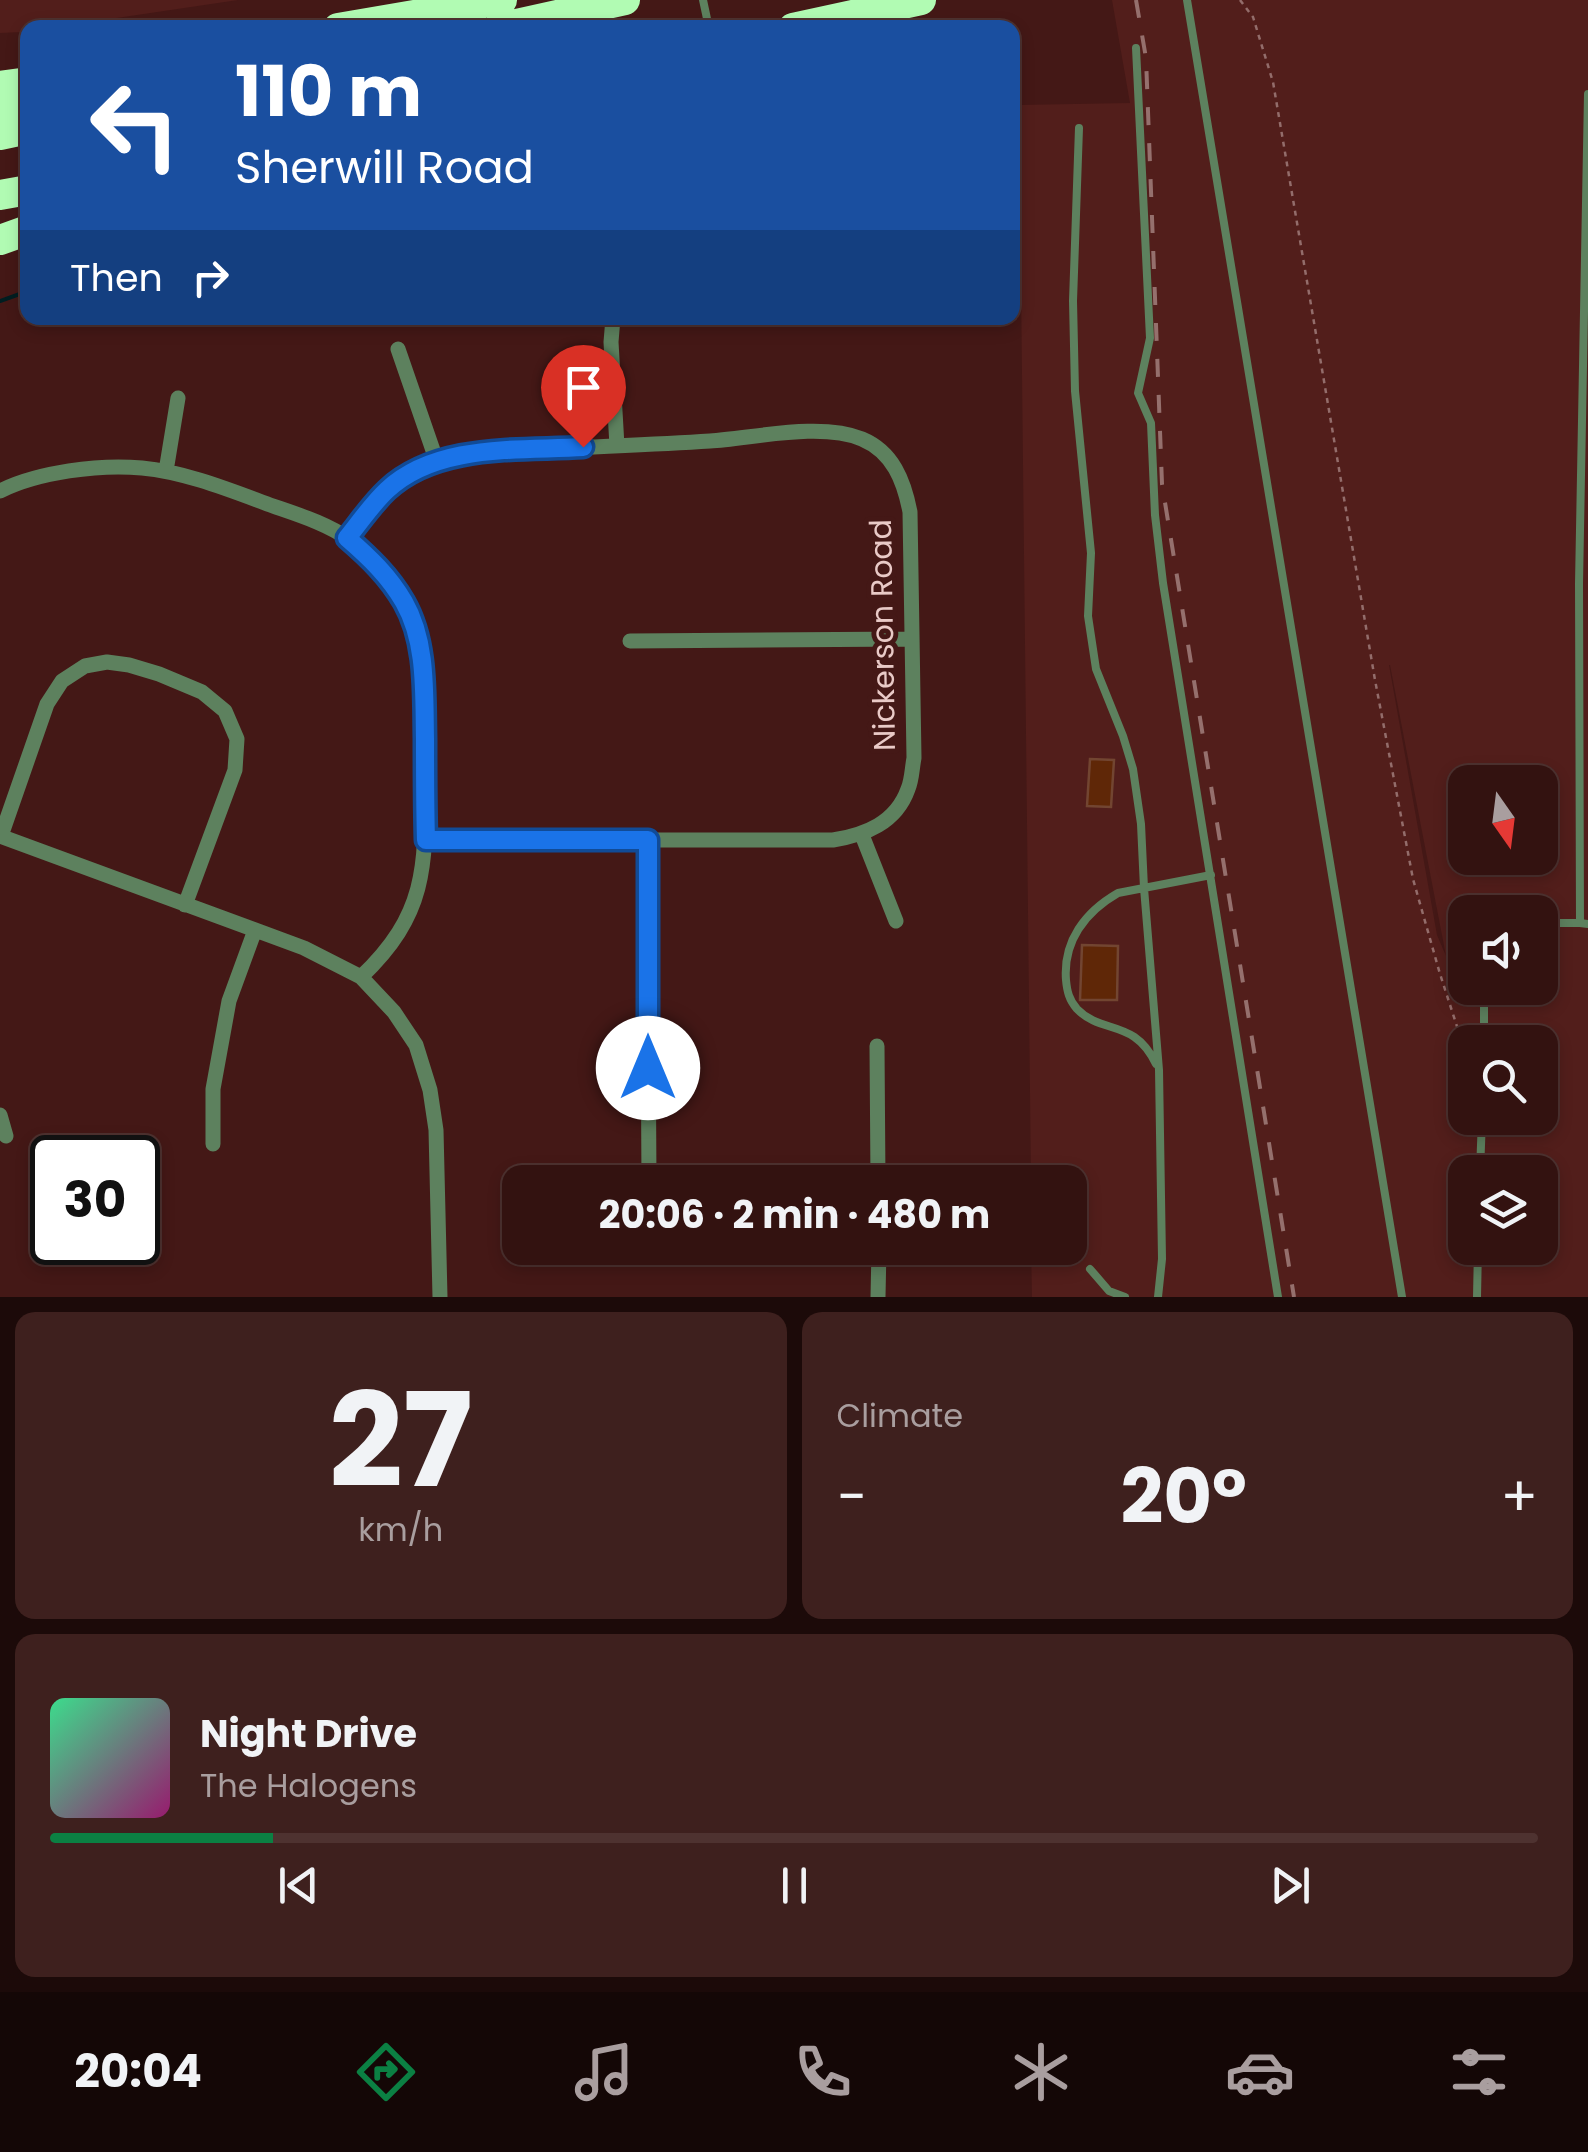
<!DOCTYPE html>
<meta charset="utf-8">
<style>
:root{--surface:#331210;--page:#3e201e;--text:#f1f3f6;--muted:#a99e9f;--line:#4e3230;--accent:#0b8043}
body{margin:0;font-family:Poppins,sans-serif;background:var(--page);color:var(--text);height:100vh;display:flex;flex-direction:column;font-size:38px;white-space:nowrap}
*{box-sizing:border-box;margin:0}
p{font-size:32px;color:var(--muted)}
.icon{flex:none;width:55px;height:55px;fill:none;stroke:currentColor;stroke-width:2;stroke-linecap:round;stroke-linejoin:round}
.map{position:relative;height:1297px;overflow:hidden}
.panel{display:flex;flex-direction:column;gap:15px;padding:15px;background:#1c0a09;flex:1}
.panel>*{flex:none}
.hud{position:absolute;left:20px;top:20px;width:1000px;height:305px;border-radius:20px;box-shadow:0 5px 15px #0003,0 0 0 2px var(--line);background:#1a4fa0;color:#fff;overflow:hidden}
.needle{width:65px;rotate:166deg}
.controls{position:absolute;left:1448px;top:765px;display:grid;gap:20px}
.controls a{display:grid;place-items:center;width:110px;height:110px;border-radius:20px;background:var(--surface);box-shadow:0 5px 15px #0003,0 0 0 2px var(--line);font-size:50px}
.speed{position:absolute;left:30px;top:1135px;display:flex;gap:20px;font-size:50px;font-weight:700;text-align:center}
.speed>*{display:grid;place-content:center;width:130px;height:130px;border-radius:50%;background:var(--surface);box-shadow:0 5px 15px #0003,0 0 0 2px var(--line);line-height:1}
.speed .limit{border:5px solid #111;border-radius:15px;background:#fff;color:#111}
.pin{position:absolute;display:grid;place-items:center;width:85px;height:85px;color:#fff;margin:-102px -42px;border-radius:50% 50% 50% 0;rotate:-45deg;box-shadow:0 0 10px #0007}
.pin .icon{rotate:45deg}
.me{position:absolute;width:110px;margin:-55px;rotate:0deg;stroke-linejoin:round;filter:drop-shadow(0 0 8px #0008)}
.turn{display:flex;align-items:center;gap:35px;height:210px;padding:0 50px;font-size:45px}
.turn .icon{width:130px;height:130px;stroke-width:2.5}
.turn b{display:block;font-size:70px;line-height:85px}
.then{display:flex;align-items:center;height:95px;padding:0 50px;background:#0003;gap:20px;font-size:38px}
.big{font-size:75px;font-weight:700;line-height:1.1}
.panel .tile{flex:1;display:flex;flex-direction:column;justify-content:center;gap:15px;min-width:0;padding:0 35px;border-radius:20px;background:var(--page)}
.panel .dial{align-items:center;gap:0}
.dial b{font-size:130px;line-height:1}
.song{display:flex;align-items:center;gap:30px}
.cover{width:120px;height:120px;border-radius:15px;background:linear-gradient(135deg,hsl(150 70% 55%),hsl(320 70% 35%))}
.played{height:10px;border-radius:5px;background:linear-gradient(90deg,var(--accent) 15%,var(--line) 15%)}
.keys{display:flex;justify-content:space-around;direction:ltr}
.heat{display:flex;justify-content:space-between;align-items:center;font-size:55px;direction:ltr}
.panel .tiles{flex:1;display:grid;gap:15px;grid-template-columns:1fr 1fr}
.tile:last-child{grid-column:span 2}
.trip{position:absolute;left:502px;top:1165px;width:585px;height:100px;border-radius:20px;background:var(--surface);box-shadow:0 5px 15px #0003,0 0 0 2px var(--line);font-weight:700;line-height:100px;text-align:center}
.dock{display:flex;height:160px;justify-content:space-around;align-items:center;background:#140706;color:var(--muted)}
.dock .icon{width:70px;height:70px}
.dock .current{color:var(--accent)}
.dock b{font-size:45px;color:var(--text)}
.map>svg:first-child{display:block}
.built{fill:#521e1b;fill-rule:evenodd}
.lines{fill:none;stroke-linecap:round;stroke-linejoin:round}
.stream{stroke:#001e21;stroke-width:4}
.building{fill:#5f2707;stroke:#724531;stroke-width:2.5}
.path{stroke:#936d6b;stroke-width:2.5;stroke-dasharray:5 5;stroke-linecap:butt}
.service{stroke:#5d815e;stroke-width:8}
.minor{stroke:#5d815e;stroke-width:15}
.motorway{stroke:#b1fbb3;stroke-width:30}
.rail{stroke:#95706d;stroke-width:4;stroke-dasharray:18 18;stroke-linecap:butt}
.route-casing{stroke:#114b97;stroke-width:25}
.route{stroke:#1a73e8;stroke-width:18}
.labels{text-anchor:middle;stroke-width:10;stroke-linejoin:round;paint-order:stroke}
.street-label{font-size:30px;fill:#e9cac7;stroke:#441816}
</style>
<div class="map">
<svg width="1588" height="1297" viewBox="0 0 1588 1297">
<rect width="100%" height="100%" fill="#441816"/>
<path class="built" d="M 0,0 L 238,0 L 56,27 L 28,28 L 27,32 L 22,32 L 0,33 Z
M 1112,0 L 1588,0 L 1588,1297 L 1032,1297 L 1031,1248 L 1070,1248 L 1070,1182 L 1031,1182 L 1019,105 L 1130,103 ZM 1389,665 L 1390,665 L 1446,956 L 1437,935 ZM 1465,782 L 1540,782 L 1540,858 L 1465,858 ZM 1465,912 L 1540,912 L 1540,988 L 1465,988 ZM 1465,1042 L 1540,1042 L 1540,1118 L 1465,1118 ZM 1465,1172 L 1540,1172 L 1540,1248 L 1465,1248 Z"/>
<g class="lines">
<path class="stream" d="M 0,301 L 28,291"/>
</g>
<path class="building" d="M 1090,759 L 1114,760 L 1111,807 L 1087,806 Z
M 1082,945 L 1118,946 L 1117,1000 L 1080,1000 Z"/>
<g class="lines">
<path class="path" d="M 1240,0 L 1253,17 L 1273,82 L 1375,680 L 1413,879 L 1440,974 L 1465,1051"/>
<path class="service" d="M 703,0 L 709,28
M 1187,0 L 1402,1297
M 1136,48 L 1150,338 L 1138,393 L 1151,423 L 1155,515 L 1163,583 L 1278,1297
M 1588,94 L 1579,584 L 1580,923 L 1588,924
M 1079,128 L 1073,301 L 1075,391 L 1091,553 L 1088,616 L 1096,669 L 1123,736 L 1133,769 L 1141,824 L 1144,888 L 1159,1070 L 1162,1259 L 1158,1297
M 1540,923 L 1580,923
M 1484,1042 L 1484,988
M 1156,1064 C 1134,1018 1102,1035 1077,1009 C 1069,1000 1067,991 1066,980 C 1063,941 1085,912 1118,893 L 1211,875
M 1480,1172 L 1482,1118
M 1090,1269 L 1109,1291 L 1125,1297
M 1477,1297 L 1478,1248"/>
<path class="minor" d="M 613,318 L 611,342 L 617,446
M 398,349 L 437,462
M 166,471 L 178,398
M 0,491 C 38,472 99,464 142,468 C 186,472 232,491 273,506 C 299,515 328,524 350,540 C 371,557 391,579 404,603 C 433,656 425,725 425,783 C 426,868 426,915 361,977
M 347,538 C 386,486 407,468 472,454 C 551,448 630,446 710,441 C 754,438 821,422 862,439 C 893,452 904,481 910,512 L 914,758 C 912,768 912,780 908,789 C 896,823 865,835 833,840 L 426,840
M 630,641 L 911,639
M 862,835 L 896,921
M 0,836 L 304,948 L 361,977 L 394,1012 L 416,1045 L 430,1090 L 436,1130 L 440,1297
M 1,836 L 47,704 L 62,681 L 85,666 L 107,662 L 129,665 L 159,674 L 202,692 L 225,711 L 237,739 L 235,770 L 185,905
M 647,840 L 649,1182
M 877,1046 L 878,1182
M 0,1115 L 6,1136
M 213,1144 L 213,1089 L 229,1001 L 255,930
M 878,1297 L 879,1248"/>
<path class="motorway" d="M 338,28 L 502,0
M 498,28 L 625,0
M 793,28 L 921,0
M 0,86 L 28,82
M 0,109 L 28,103
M 0,135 L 28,129
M 0,195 L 28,190
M 0,240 L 28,230"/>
<path class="rail" d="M 1136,0 L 1146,58 L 1162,484 L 1294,1297"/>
</g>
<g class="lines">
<g class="route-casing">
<path id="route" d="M 583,447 C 520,451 437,443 387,490 C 372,504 360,522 347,538 C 369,557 389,576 404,602 C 427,642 424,693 425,739 C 425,772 425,806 426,840 L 648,840 L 648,1068"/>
</g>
<use href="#route" class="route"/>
</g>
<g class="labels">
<g class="street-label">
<text transform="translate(883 635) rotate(-91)" y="10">Nickerson Road</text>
</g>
</g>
</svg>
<div class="controls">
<a><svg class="needle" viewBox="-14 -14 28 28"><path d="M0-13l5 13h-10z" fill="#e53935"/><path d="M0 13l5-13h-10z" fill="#a99e9f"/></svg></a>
<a><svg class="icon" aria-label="sound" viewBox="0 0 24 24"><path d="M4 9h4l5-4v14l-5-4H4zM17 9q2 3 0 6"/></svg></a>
<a><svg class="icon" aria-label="search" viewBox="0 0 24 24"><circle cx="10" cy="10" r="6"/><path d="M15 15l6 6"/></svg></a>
<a><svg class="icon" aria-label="layers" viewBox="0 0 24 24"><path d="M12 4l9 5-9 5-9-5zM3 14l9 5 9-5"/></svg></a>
</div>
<div class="speed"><div class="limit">30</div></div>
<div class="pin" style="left:583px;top:447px;background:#d93025"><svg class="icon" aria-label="arrive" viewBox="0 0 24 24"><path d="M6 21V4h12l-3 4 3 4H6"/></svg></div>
<svg class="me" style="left:648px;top:1068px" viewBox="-20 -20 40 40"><circle r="19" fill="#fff"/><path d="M0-13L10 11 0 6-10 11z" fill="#1a73e8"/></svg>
<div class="trip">20:06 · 2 min · 480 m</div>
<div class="hud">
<div class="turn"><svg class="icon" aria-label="left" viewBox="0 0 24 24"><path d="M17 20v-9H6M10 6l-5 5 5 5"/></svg><div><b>110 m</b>Sherwill Road</div></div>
<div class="then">Then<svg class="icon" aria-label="right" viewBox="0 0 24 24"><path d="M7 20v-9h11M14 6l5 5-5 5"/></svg></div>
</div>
</div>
<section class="panel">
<div class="tiles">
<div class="tile dial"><b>27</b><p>km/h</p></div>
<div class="tile"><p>Climate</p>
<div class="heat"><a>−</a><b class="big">20°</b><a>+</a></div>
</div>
<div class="tile">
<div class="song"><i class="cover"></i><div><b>Night Drive</b><p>The Halogens</p></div></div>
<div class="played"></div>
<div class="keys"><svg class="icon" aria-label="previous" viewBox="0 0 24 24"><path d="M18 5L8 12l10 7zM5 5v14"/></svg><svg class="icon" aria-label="pause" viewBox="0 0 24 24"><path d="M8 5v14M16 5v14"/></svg><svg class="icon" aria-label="next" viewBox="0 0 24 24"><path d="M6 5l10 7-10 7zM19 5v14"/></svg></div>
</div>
</div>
</section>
<nav class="dock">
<b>20:04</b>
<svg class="icon current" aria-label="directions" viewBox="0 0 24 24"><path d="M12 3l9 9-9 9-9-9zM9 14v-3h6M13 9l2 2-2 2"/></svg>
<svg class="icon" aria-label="music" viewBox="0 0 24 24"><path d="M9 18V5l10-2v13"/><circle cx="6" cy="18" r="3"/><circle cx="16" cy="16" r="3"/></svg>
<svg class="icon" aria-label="phone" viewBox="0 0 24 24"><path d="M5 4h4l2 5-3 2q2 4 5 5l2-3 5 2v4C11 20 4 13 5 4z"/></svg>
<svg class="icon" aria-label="climate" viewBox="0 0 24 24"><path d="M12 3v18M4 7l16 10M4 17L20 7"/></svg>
<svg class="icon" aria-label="car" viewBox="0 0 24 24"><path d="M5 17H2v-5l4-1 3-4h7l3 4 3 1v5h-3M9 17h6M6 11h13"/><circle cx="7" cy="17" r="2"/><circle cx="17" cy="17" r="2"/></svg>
<svg class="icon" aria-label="filters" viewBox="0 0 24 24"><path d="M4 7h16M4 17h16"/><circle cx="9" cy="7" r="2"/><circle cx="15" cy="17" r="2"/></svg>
</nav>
